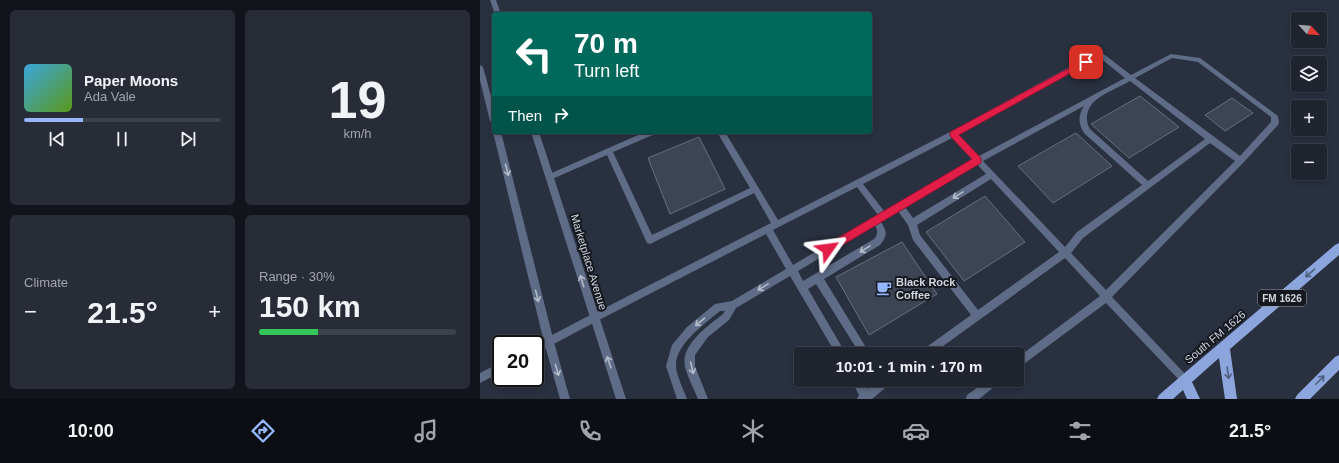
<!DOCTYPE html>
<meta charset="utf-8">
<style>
:root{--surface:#1f242f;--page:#272c37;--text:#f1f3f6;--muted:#a1a4aa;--line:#3c414b;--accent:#94b7fd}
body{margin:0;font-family:Arial,sans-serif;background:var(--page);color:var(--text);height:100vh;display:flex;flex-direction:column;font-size:15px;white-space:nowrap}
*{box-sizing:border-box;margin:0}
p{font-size:13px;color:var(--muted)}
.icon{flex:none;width:22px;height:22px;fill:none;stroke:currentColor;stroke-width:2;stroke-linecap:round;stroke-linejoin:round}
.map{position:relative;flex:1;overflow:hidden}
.details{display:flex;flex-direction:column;gap:10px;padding:10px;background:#11141a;width:480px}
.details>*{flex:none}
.guide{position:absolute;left:12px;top:12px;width:380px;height:122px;border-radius:4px;box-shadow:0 2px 6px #0003,0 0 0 1px var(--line);background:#00695c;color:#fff;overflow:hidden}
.needle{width:26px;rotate:116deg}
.fabs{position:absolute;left:811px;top:12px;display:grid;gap:8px}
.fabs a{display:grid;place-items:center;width:36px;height:36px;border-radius:4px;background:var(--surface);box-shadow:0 2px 6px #0003,0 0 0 1px var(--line);font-size:20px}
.speed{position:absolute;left:12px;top:335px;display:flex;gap:8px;font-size:20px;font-weight:700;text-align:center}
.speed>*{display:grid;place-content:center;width:52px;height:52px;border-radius:50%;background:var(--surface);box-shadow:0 2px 6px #0003,0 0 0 1px var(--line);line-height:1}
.speed .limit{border:2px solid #111;border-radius:6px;background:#fff;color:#111}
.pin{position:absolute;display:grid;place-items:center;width:34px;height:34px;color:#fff;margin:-17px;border-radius:8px;box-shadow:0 2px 6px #0006}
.me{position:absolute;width:44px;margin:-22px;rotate:59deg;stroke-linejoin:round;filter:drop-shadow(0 0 3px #0008)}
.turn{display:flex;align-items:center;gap:14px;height:84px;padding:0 16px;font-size:18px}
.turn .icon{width:52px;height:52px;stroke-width:2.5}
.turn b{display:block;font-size:28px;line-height:34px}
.then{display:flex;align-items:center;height:38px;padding:0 16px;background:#0003;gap:8px;font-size:15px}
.big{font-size:30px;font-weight:800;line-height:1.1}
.details .card{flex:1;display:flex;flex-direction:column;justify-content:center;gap:6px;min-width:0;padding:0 14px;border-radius:6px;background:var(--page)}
.details .dial{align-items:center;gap:0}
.dial b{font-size:52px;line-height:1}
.song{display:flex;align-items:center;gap:12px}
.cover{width:48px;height:48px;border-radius:6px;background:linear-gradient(135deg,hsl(200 70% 55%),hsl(90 70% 35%))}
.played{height:4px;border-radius:2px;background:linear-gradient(90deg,var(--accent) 30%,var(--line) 30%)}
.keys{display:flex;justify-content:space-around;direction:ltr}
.heat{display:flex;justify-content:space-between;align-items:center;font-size:22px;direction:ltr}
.charge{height:6px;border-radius:3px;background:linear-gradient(90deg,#34c759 30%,var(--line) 0)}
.details .tiles{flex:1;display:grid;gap:10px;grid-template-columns:repeat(2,1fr)}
.trip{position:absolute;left:314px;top:347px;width:230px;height:40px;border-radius:4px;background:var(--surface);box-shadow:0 2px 6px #0003,0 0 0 1px var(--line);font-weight:800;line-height:40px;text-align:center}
.dock{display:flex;height:64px;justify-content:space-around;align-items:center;background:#0c0e13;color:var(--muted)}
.dock .icon{width:28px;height:28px}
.dock .selected{color:var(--accent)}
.dock b{font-size:18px;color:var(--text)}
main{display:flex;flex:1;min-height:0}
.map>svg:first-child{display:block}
.building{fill:#3d4554;stroke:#666f80}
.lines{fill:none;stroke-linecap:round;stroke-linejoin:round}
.service{fill:#5f6c87;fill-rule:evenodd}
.minor{fill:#5f6c87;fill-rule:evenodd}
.tertiary{fill:#5f6c87;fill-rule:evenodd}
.primary{fill:#8ca6dd;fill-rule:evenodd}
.oneway{stroke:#b4bcc9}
.oneway2{stroke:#505f7e}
.route{fill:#e11d48;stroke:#92132f}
.labels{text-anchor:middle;stroke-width:4;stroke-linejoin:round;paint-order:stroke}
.shield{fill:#15181f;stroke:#999da5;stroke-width:1}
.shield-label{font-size:10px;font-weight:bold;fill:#d1d6df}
.street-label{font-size:11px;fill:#d1d6df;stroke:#15181f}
.poi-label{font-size:11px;font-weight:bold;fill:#d1d6df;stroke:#15181f;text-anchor:start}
</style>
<main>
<section class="details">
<div class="tiles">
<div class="card">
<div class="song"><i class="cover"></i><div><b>Paper Moons</b><p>Ada Vale</p></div></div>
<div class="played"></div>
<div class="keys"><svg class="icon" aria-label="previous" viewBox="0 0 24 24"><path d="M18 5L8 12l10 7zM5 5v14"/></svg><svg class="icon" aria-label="pause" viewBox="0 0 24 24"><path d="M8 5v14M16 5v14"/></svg><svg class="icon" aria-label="next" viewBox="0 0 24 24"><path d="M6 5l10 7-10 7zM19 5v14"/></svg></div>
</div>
<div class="card dial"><b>19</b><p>km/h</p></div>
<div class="card"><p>Climate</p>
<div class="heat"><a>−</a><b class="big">21.5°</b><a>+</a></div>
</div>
<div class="card"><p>Range · 30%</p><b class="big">150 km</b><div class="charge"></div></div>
</div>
</section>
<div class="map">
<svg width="859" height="399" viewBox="0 0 859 399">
<rect width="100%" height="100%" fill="#29303f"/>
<path class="building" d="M 660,96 L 699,127 L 649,158 L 611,124 Z
M 752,98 L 773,113 L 745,131 L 725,115 Z
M 596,133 L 632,166 L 573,203 L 538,166 Z
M 219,137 L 245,189 L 190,214 L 168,158 Z
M 505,196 L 545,242 L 484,281 L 446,232 Z
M 422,242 L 457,294 L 389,335 L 356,277 Z"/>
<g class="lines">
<path class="service" d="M 617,52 L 621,52 L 651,75 L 691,54 L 720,58 L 798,116 L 799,123 L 798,125 L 763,163 L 632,297 L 708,377 L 710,380 L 708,383 L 705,385 L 702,383 L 626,303 L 537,369 L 537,358 L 620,296 L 585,258 L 452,354 L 439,354 L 441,351 L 491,315 L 433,240 L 428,225 L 418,211 L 401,222 C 407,232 408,235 400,245 L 344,279 L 390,354 L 380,354 L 336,284 L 328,289 L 366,354 L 356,354 L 310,276 L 256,308 L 249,320 L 228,337 L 215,355 L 215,366 L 228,399 L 218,399 C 214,389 208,378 205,367 C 200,345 228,326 243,314 L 245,311 L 240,311 C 225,324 195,344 196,366 C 196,374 204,391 207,399 L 197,399 L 186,366 L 192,345 L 207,327 L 235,304 L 252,301 L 306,269 L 286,234 L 117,321 L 114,323 L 111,321 L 109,318 L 111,315 L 291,223 L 274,193 L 170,244 L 167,243 L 127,155 L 70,180 L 67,179 L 66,177 L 67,175 L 165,132 L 176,132 L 175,134 L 133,152 L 172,235 L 270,188 L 237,132 L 245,132 L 298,220 L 470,132 ZM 619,57 L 645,78 L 499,156 L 478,135 ZM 692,58 L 718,62 L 791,117 L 791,122 L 760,156 L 655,78 ZM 650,81 L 725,139 L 668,181 L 610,129 C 604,120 607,107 616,100 C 624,93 640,87 650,81 ZM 604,106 C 598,116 598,123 604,133 L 662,185 L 597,232 L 585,247 L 503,161 ZM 472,138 L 492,160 L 404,211 L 383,184 ZM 730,143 L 755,161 L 626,290 L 591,253 L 603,238 ZM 497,164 L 506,174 L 433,218 L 425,207 ZM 511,179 L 579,252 L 498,310 L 440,235 L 437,225 ZM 377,187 L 398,215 L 313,265 L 293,230 ZM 395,225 C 398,231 398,234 394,239 L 323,281 L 318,271 Z
M 371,380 L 382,380 L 387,389 L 400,380 L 413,380 L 411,383 L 392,399 L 377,399 L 379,395 Z
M 508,380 L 521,380 L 519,383 L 499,399 L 486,399 L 487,395 Z"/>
<path class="minor" d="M 114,313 L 117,315 L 119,318 L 117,321 L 55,354 L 55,344 Z
M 21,362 L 21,372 L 0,383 L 0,373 Z"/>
<path class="tertiary" d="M 10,0 L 16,0 L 21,14 L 15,14 Z
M 0,65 L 3,67 L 14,107 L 14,124 L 10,121 L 0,80 Z
M 14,131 L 14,132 L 21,132 L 74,342 L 90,399 L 80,399 L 64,342 L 13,132 Z
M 51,132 L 59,132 L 146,399 L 136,399 Z"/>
<path class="primary" d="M 859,243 L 859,255 L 750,349 L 757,399 L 745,399 L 739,358 L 712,382 L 720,399 L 707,399 L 703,390 L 693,399 L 677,399 L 679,395 L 701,376 L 855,245 Z
M 859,355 L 859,370 L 830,399 L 815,399 L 817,395 L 855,357 Z"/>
</g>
<defs><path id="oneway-shaft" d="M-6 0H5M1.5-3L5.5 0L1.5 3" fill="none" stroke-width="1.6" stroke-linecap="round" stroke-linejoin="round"/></defs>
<g class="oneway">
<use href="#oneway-shaft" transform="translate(27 170) rotate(75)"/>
<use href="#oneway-shaft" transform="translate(478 195) rotate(149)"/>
<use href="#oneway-shaft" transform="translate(385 249) rotate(149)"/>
<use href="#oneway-shaft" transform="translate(102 281) rotate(-107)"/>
<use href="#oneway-shaft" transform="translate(283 287) rotate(149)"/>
<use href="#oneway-shaft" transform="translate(57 296) rotate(76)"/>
<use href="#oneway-shaft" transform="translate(220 322) rotate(141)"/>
<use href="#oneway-shaft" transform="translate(129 362) rotate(-109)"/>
<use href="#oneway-shaft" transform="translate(212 368) rotate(76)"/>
<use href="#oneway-shaft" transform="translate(77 370) rotate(74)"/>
</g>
<g class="oneway2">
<use href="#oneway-shaft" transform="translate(830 273) rotate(139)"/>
<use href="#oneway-shaft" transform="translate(748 373) rotate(82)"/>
<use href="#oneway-shaft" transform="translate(840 380) rotate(-45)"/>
</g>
<path class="route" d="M 606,59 L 610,62 L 609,63 L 479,135 L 501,158 L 501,163 L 351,252 L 344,252 L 343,249 L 344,246 L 492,159 L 470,136 L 470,132 Z"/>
<defs>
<g id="cafe-bare" transform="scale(1.2)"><path d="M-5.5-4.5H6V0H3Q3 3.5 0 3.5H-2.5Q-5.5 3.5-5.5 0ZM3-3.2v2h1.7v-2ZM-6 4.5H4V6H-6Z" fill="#94b7fd" stroke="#15181f" stroke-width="2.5" paint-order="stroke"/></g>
</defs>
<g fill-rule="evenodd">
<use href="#cafe-bare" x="404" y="288"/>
</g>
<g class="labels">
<rect class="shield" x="778" y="290" width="48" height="16" rx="3"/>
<g class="shield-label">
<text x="802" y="302">FM 1626</text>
</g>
<g class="street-label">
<text transform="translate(109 262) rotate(73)" y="4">Marketplace Avenue</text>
<text transform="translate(735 337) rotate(-40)" y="4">South FM 1626</text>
</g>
<g class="poi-label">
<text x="416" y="286">Black Rock<tspan x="416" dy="13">Coffee</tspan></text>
</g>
</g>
</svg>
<div class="fabs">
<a><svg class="needle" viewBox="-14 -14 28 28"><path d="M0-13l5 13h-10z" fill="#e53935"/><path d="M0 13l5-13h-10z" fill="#a1a4aa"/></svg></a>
<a><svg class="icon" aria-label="layers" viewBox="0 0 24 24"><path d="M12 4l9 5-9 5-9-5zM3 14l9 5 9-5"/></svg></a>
<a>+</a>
<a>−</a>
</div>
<div class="speed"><div class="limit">20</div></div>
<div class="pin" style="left:606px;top:62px;background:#d93025"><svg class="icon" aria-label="arrive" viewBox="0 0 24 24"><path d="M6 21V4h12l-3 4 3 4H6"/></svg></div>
<svg class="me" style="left:348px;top:249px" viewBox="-20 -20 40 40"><path d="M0-17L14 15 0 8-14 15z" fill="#e11d48" stroke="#fff" stroke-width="4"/></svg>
<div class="trip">10:01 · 1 min · 170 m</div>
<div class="guide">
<div class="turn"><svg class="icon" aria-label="left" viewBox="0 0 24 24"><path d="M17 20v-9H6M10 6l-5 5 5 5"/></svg><div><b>70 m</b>Turn left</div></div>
<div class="then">Then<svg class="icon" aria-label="right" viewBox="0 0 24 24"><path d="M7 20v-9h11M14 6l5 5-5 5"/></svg></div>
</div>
</div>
</main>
<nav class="dock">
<b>10:00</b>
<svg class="icon selected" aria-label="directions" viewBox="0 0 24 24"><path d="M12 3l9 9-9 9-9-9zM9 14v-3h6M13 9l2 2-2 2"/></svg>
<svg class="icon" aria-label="music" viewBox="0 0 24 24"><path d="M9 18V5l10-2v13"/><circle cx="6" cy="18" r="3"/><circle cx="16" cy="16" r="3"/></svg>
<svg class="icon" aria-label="phone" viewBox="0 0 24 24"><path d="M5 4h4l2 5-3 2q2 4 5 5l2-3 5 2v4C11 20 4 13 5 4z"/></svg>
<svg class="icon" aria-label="climate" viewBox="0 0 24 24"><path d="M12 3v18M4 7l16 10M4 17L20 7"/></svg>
<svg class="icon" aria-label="car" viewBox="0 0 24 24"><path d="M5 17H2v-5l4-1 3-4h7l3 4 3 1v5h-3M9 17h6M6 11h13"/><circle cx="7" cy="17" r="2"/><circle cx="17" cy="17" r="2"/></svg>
<svg class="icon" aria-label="filters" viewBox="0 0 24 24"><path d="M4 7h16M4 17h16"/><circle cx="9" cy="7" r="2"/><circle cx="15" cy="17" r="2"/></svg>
<b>21.5°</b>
</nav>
